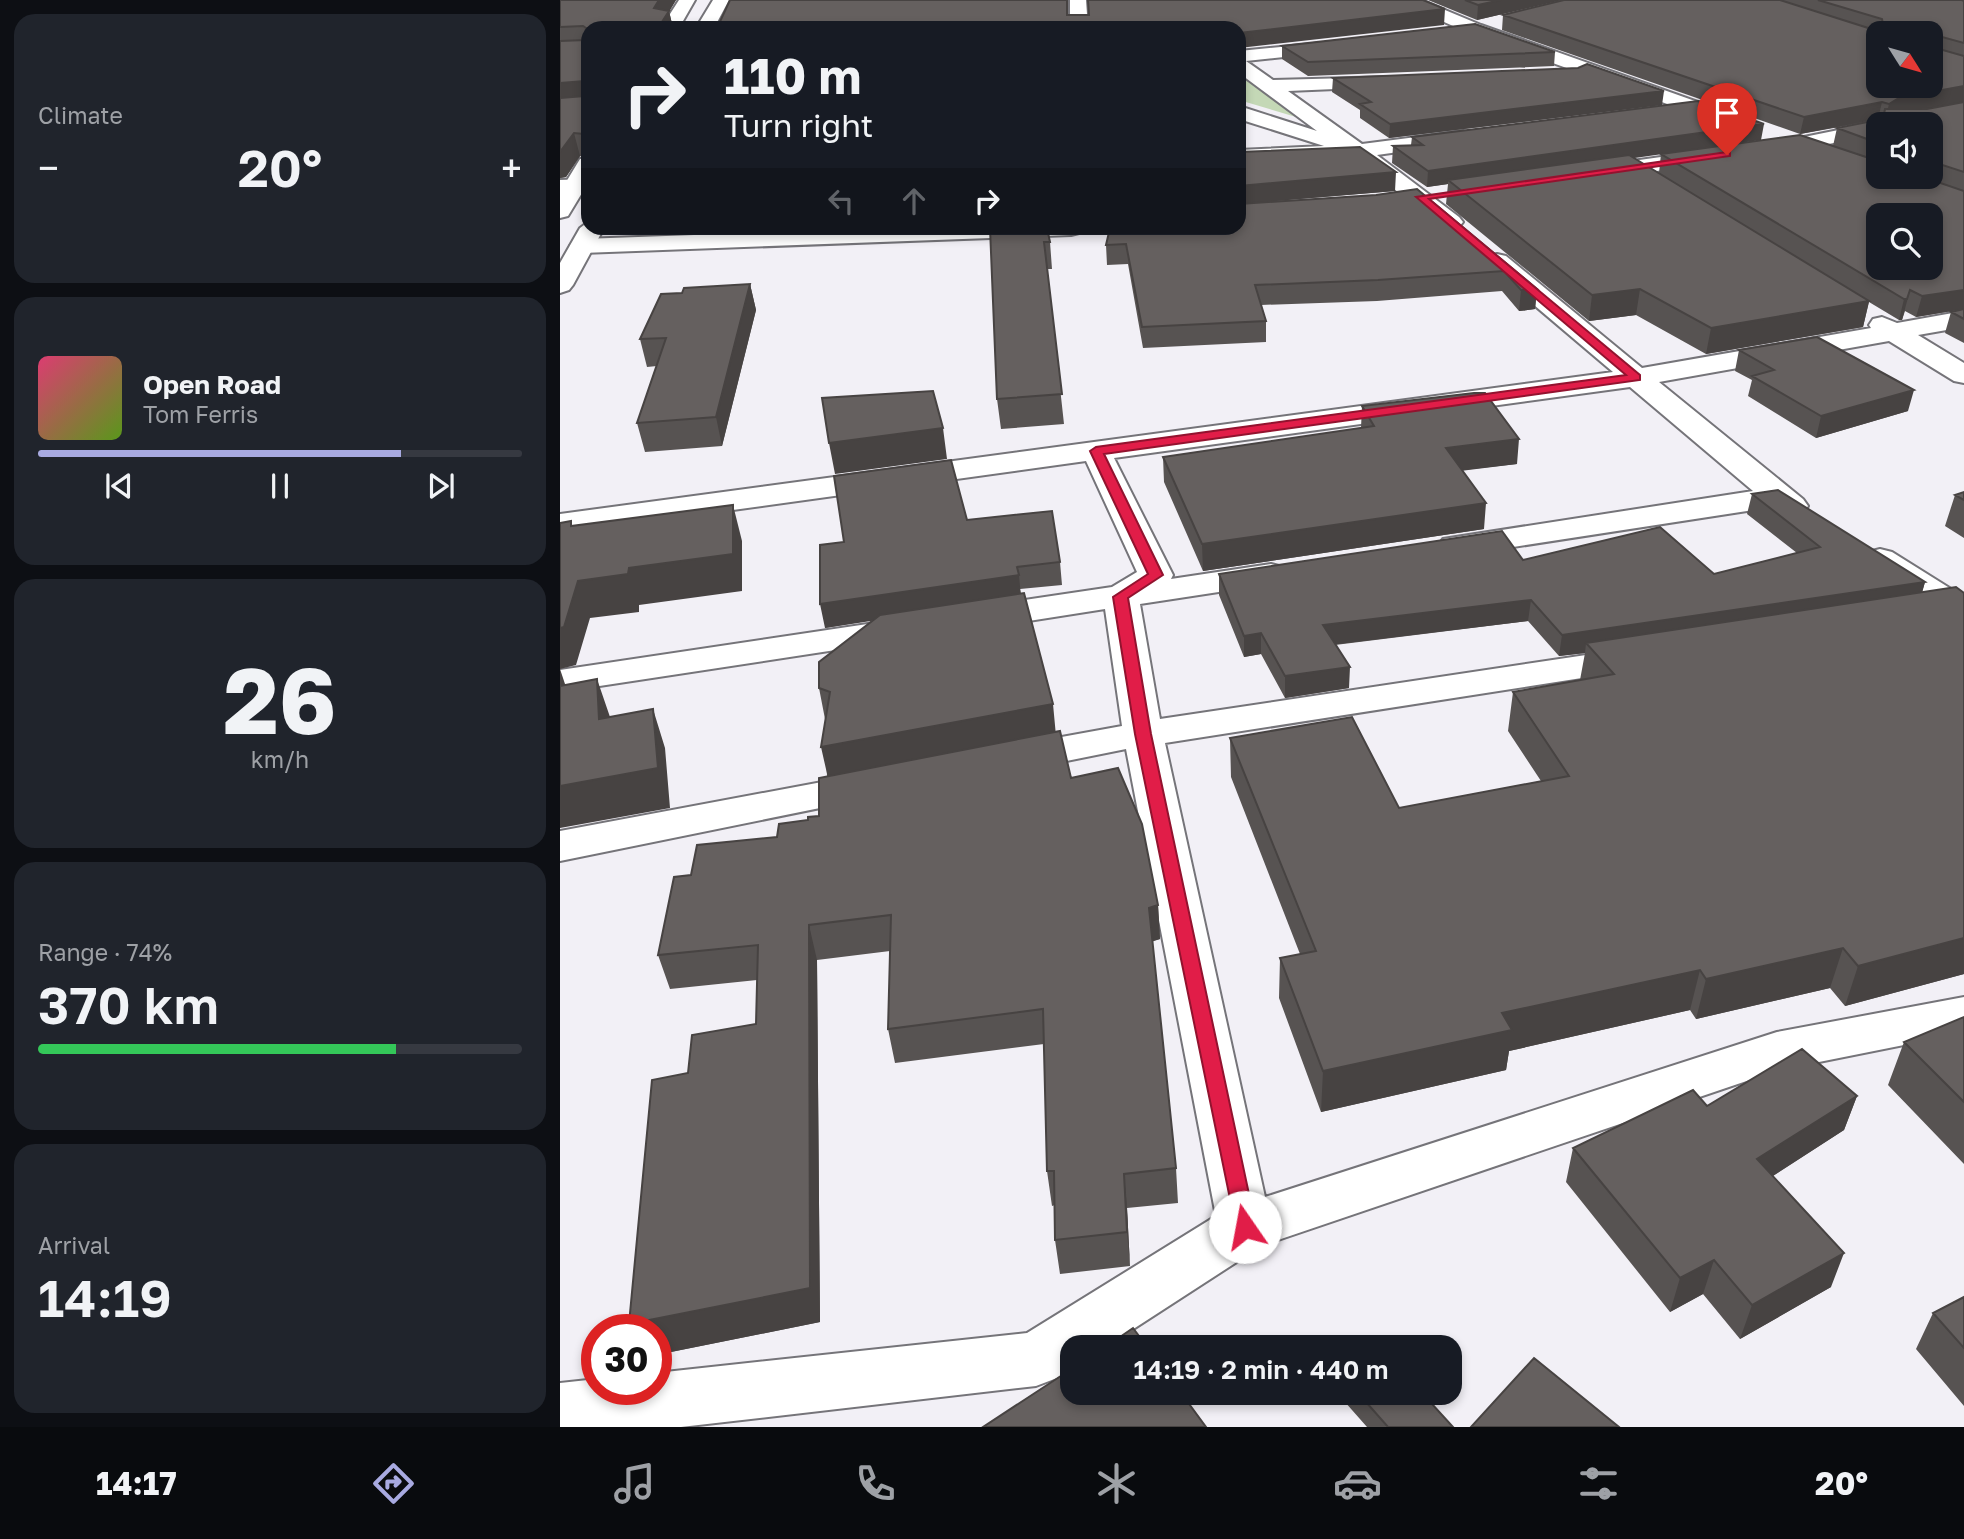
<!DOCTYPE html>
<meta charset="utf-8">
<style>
:root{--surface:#171b24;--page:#20242c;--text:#f1f3f6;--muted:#9ea1a6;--line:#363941;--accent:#a8aae1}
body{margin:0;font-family:"Golos Text",sans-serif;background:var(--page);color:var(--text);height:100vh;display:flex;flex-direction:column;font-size:26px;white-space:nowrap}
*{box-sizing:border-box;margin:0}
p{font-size:23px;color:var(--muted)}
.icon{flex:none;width:38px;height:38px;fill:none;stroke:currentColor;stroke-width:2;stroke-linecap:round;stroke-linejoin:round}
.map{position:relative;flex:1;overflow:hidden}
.drawer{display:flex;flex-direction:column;gap:14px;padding:14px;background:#0d0f14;width:560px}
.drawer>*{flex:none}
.hud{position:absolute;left:21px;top:21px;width:665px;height:214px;border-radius:21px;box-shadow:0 4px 10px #0003;background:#171b24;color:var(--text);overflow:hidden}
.needle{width:46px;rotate:127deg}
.tools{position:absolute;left:1306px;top:21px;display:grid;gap:14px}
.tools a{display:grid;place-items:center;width:77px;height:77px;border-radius:14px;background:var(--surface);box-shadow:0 4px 10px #0003;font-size:35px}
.speed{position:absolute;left:21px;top:1314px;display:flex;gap:14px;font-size:35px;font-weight:700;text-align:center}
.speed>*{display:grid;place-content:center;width:91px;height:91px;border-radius:50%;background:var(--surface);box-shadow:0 4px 10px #0003;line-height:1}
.speed .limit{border:10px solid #d22;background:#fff;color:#111}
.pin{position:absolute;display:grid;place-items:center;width:60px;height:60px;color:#fff;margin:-72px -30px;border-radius:50% 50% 50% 0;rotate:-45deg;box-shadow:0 0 7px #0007}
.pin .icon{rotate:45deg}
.me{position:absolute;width:77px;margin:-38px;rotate:348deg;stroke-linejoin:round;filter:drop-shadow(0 0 5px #0008)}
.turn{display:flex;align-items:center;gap:24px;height:147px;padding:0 28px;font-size:32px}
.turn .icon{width:91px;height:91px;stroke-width:2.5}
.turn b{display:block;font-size:49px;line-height:60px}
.lanes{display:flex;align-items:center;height:66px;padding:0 28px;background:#0003;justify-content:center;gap:35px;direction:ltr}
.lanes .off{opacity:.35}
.big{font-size:52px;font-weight:600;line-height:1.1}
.drawer .tile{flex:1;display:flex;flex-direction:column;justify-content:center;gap:10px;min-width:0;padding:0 24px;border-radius:21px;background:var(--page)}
.drawer .dial{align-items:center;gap:0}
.dial b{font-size:91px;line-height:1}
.song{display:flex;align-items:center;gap:21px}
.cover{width:84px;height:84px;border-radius:10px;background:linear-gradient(135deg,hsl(340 70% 55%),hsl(90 70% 35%))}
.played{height:7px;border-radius:4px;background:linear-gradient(90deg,var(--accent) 75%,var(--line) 75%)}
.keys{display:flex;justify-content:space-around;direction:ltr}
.heat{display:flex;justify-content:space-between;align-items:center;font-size:38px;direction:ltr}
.charge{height:10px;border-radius:5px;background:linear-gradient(90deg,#34c759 74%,var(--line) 0)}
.trip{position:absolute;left:500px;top:1335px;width:402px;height:70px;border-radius:21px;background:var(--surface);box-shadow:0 4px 10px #0003;font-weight:600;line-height:70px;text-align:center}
.dock{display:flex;height:112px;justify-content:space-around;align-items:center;background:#090b0e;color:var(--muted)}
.dock .icon{width:49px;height:49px}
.dock .selected{color:var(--accent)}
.dock b{font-size:32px;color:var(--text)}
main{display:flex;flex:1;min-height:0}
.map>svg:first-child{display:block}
.green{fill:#c4d8b6}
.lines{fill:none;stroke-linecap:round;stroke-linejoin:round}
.minor-casing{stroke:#757479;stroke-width:4}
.secondary-casing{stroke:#757479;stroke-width:4}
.minor{fill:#fff;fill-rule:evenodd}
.secondary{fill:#fff;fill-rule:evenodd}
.wall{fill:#575352;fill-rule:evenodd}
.shaded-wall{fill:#474342}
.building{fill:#65605f;stroke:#474342;stroke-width:2;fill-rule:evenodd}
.route{fill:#e11d48;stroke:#92132f;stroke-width:2}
</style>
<main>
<section class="drawer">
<div class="tile"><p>Climate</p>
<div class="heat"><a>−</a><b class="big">20°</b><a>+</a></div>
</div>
<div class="tile">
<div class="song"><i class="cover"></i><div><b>Open Road</b><p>Tom Ferris</p></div></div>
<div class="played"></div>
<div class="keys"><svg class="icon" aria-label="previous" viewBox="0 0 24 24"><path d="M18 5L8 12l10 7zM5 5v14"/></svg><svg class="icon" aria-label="pause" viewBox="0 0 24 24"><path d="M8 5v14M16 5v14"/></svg><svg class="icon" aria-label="next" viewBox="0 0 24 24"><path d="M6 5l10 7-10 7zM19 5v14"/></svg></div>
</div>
<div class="tile dial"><b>26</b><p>km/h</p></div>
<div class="tile"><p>Range · 74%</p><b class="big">370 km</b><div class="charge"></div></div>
<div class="tile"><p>Arrival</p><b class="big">14:19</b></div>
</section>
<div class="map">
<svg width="1404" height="1427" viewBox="0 0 1404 1427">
<rect width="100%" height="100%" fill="#f2f0f6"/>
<path class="green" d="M 679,71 L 736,117 L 679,100 Z"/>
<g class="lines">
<g class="minor-casing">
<path id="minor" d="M 510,0 L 526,0 L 528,28 L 510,28 Z
M 839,0 L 861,0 L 921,25 L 1180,117 L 1183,121 L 1180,125 L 1166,125 L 909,33 L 841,3 Z
M 774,42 L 783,47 L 780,51 L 686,61 L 713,80 L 830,77 L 832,81 L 830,85 L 823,87 L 728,91 L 802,144 L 903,131 L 910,133 L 913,137 L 910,141 L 903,143 L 817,155 L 899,217 L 903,222 L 899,227 L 883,227 L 793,157 L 679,162 L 679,150 L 764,146 L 679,119 L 679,106 L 757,131 L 679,73 L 679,51 Z
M 1318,122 L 1326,124 L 1318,124 L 1318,134 L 1239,150 L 1036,180 L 1028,178 L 1025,173 L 1028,168 L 1036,166 L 1239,138 Z
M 28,179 L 28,193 L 0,194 L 0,180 Z
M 332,228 L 523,228 L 519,233 L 511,235 L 22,253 L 14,251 L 10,246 L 14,241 L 22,239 Z
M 937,254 L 946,256 L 1082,368 L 1311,328 L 1309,325 L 1313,319 L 1322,317 L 1337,323 L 1404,311 L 1404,327 L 1358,335 L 1404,363 L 1404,383 L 1394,381 L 1329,341 L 1099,382 L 1243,499 L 1248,506 L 1243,513 L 1232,516 L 1213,507 L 895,556 L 883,553 L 878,546 L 883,539 L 1193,491 L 1070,387 L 554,458 L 613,575 L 611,579 L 711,564 L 723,567 L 728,574 L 723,581 L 711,584 L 580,604 L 600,719 L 1073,648 L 1086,651 L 1091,659 L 1086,667 L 1073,670 L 605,743 L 705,1197 L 1217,1032 L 1404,997 L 1404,1033 L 1219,1070 L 703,1245 L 544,1348 L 513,1348 L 513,1368 L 497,1378 L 476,1386 L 121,1427 L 0,1427 L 0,1383 L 37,1379 L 37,1390 L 96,1390 L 96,1373 L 467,1333 L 656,1216 L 566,749 L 452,772 L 438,768 L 432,759 L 438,750 L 452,746 L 562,726 L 545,609 L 418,629 L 405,626 L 400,618 L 405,610 L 418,607 L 552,587 L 577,572 L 526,461 L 0,534 L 0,514 L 1053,372 L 928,266 L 925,261 L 928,256 Z
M 1320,549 L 1332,552 L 1404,597 L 1404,623 L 1391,620 L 1308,566 L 1303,559 L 1308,552 Z
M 341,619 L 354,622 L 359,630 L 354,638 L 0,692 L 0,670 Z
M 310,773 L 324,777 L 330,786 L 324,795 L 0,861 L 0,831 Z"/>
</g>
<g class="secondary-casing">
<path id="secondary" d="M 119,0 L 135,0 L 119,28 L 101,28 Z
M 153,0 L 169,0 L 154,28 L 136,28 Z
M 28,158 L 28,183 L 8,216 L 0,218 L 0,192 L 20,159 Z
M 28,222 L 28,228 L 44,228 L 13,285 L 9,290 L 0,293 L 0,263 L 20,228 Z"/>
</g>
<use href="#minor" class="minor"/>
<use href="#secondary" class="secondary"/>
</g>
<path class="wall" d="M 0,0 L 116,0 L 109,11 L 113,28 L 28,28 L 28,158 L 20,156 L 6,177 L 0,178 Z
M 868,0 L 1002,0 L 917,20 Z
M 1004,0 L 1404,0 L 1404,309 L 1356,317 L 1345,311 L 1342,320 L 1339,320 L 1309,302 L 1303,327 L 1146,354 L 1076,315 L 1029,321 L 886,204 L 888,184 L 867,187 L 832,163 L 833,146 L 851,145 L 852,137 L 1074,158 L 1099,173 L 1101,154 L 1273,146 L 1277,128 L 1319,120 L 1240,134 L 942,30 L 943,15 ZM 1318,124 L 1370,124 L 1370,177 L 1318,177 Z
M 722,46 L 995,52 L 994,66 L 748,76 L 722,59 Z
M 773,78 L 1102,105 L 829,138 L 800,118 L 800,110 L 772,92 Z
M 679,152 L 835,191 L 714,201 L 816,195 L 977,289 L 975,309 L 959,311 L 942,291 L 817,301 L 701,305 L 706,321 L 706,342 L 583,348 L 568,264 L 547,265 L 546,245 Z
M 430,228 L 490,242 L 492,269 L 487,269 L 504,424 L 441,429 L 437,399 Z
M 190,284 L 196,310 L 162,446 L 85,452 L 77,423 L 97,366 L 87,367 L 80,339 L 122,293 Z
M 1404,309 L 1404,343 L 1385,333 L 1391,312 Z
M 1179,350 L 1348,411 L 1256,438 L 1188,396 L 1192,380 L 1175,371 Z
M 802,406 L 957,464 L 903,470 L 924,529 L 643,571 L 604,482 L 603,457 L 801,428 Z
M 1404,492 L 1404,538 L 1385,526 L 1395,495 Z
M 1192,494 L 1365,582 L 1362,593 L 1404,593 L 1404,974 L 1285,1006 L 1270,988 L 1136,1019 L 1130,1010 L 949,1051 L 946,1070 L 761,1112 L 719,998 L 720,958 L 740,954 L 671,777 L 670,738 L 839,808 L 981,781 L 948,731 L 953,692 L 1020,680 L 1025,653 L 999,656 L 968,621 L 775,645 L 789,688 L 725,698 L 701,654 L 684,657 L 659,595 L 659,574 L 963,560 L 1154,574 L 1237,553 L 1187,514 Z
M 407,520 L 500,562 L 502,585 L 460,589 L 461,594 L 495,732 L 511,778 L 598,905 L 600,939 L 592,941 L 616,1168 L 618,1203 L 567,1208 L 570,1266 L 500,1274 L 495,1240 L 495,1205 L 492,1206 L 487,1171 L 484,1044 L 335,1063 L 328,1029 L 330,951 L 257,960 L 260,1322 L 96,1355 L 96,1330 L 128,1073 L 196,1024 L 197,980 L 110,989 L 98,955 L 131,875 L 217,837 L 248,820 L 259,816 L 267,776 L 265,719 L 259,688 L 312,620 L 265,628 L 284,542 Z
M 1404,1017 L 1404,1164 L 1328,1085 L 1344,1042 Z
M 1297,1096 L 1284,1130 L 1213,1176 L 1271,1287 L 1180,1339 L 1143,1294 L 1110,1312 L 1006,1182 L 1013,1148 L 1147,1106 Z
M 1404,1297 L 1404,1406 L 1356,1349 L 1373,1313 Z
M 777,1393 L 862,1393 L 893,1427 L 807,1427 Z"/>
<path class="shaded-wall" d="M 99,0 L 116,0 L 109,12 L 109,11 L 113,28 L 98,28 L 94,8 Z
M 941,0 L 1002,0 L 917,20 L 918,5 Z
M 885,9 L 884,25 L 679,48 L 679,33 Z
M 24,81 L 28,96 L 0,105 L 0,83 Z
M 1404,86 L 1404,102 L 1325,121 L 1329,104 L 1339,98 Z
M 1104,91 L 1102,105 L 829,138 L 830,124 Z
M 1322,102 L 1318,119 L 1240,134 L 1244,117 Z
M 1204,124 L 1201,140 L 892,184 L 888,180 L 888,184 L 867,187 L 868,171 Z
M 28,129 L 28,148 L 24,134 Z
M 14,133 L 20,156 L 6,177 L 0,178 L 0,152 Z
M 836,172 L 835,191 L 679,204 L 679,186 Z
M 190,284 L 196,310 L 162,446 L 156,417 Z
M 977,289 L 975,309 L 959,311 L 961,290 Z
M 1080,289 L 1076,315 L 1029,321 L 1032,295 Z
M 1350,290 L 1342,320 L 1339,320 L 1344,299 Z
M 1404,290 L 1404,309 L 1356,317 L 1362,296 Z
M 1309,301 L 1303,327 L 1146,354 L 1151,328 Z
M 1354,390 L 1348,411 L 1256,438 L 1261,416 Z
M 383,428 L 387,459 L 275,474 L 269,443 Z
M 959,439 L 957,464 L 884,473 L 886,448 Z
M 926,503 L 924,529 L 643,571 L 642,544 Z
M 173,505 L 182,541 L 182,591 L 79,605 L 79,612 L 30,618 L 16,665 L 0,669 L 8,693 L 0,722 L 0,628 L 18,581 L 69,568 Z
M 459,575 L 461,598 L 265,628 L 260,604 Z
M 1365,582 L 1359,602 L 1026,643 L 1025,653 L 999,656 L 1002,635 Z
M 971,600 L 968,621 L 762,646 L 763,625 Z
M 701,633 L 701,654 L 684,657 L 684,636 Z
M 790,667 L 789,688 L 725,698 L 725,676 Z
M 37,679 L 50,717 L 39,719 Z
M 493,704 L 496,736 L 268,778 L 261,747 Z
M 93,709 L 105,748 L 110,808 L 0,828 L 0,786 Z
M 598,905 L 600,939 L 591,942 L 589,908 Z
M 249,925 L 257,960 L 260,1322 L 96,1355 L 96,1330 L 72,1330 L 69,1324 Z
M 1404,938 L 1404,974 L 1285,1006 L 1298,966 Z
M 1283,948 L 1270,988 L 1136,1019 L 1146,979 Z
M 1140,970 L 1130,1010 L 949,1051 L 946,1070 L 761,1112 L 763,1071 L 942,1013 Z
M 1297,1096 L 1284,1130 L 1186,1193 L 1197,1159 Z
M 564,1174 L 567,1208 L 570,1266 L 567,1232 Z
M 1284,1253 L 1271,1287 L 1180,1339 L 1192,1305 Z
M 1154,1260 L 1143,1294 L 1110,1312 L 1120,1278 Z"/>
<path class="building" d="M 0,0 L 99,0 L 94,8 L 109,11 L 98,28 L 28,28 L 28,129 L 24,134 L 14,133 L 0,152 L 0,98 L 24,96 L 24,81 L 0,83 L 0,41 L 25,40 L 26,28 L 23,26 L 0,27 Z
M 170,0 L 507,0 L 507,15 L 529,15 L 528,0 L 863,0 L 885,9 L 679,33 L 679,28 L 157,28 Z
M 905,0 L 941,0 L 918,5 Z
M 1004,0 L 1220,0 L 1321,32 L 1324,29 L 1322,19 L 1258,0 L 1402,0 L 1404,1 L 1404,43 L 1375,35 L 1371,37 L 1372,47 L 1404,56 L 1404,86 L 1339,98 L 1329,104 L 1322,102 L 1244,117 L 943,15 ZM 1318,33 L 1370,33 L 1370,86 L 1318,86 Z
M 915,24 L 995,52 L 748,62 L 722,46 Z
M 1027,64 L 1104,91 L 830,124 L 800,104 L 811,102 L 773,78 L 1018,68 Z
M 1138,101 L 1204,124 L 868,171 L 833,146 L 863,145 L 852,137 Z
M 1404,102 L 1404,172 L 1370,161 L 1370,124 L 1318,124 L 1318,143 L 1277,128 L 1323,119 L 1325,109 L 1367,109 Z
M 1240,135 L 1318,161 L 1318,177 L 1363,177 L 1404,191 L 1404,290 L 1362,296 L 1350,290 L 1347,299 L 1344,299 L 1101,154 ZM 1318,215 L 1370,215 L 1370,268 L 1318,268 Z
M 800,147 L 836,172 L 679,186 L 679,152 Z
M 1069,155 L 1309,301 L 1151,328 L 1080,289 L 1032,295 L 888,180 Z
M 857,189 L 977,289 L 961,290 L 944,271 L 818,280 L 695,285 L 706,321 L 582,327 L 566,244 L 546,245 L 550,228 L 679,228 L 679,204 L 816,195 Z
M 430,228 L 487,228 L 490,242 L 484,242 L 502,394 L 437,399 Z
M 190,284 L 156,417 L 77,423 L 106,338 L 80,339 L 101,294 L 122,293 L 124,288 Z
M 1404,309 L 1404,319 L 1391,312 Z
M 1257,337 L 1354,390 L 1261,416 L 1192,376 L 1214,370 L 1179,350 Z
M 373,391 L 383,428 L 269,443 L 262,398 Z
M 914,393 L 925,393 L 959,439 L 886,448 L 926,503 L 642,544 L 603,457 L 814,426 L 802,406 Z
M 391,460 L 407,520 L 492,511 L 500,562 L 457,567 L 459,575 L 260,604 L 260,545 L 284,542 L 274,476 Z
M 1218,490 L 1365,582 L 1002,635 L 971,600 L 763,625 L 790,667 L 725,676 L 701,633 L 684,636 L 659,574 L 942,531 L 963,560 L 1100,527 L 1154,574 L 1260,547 L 1192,494 Z
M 1404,492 L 1404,500 L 1395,495 Z
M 173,505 L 173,554 L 69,568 L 68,574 L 18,581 L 4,627 L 0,628 L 0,523 L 11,521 L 11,526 Z
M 1396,587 L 1404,593 L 1404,938 L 1298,966 L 1283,948 L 1146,979 L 1140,970 L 942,1013 L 952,1030 L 763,1071 L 720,958 L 756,951 L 670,738 L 792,717 L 839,808 L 1009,776 L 953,692 L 1054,674 L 1026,643 Z
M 464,593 L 493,704 L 261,747 L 270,692 L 259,688 L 259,662 L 320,615 Z
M 37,679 L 39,719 L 93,709 L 98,768 L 0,786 L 0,686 Z
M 500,731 L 511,778 L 558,768 L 582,824 L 598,905 L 589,908 L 616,1168 L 564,1174 L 567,1232 L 495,1240 L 494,1171 L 487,1171 L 483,1009 L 328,1029 L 331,915 L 249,925 L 250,1288 L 69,1324 L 92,1080 L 128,1073 L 132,1035 L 196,1024 L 198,945 L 98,955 L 114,877 L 131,875 L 137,845 L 217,837 L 219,824 L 248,820 L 248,817 L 259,816 L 259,778 Z
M 1404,1017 L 1404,1102 L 1344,1042 Z
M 1242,1049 L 1297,1096 L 1197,1159 L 1284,1253 L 1192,1305 L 1154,1260 L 1120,1278 L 1013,1148 L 1133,1090 L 1147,1106 Z
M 1404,1297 L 1404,1348 L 1373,1313 Z
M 573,1328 L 588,1348 L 544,1348 Z
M 814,1340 L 821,1348 L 804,1348 Z
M 974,1358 L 1059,1427 L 911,1427 Z
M 513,1368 L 513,1393 L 621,1393 L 646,1427 L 423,1427 Z
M 798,1393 L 862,1393 L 893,1427 L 828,1427 Z"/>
<path class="route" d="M 1167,152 L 1170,153 L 1170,156 L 869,199 L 1080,375 L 1080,380 L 544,454 L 603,575 L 568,598 L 591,734 L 696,1227 L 693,1233 L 685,1236 L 677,1233 L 575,734 L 553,597 L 588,574 L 530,451 L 536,447 L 1066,375 L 856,197 Z"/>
</svg>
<div class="tools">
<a><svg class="needle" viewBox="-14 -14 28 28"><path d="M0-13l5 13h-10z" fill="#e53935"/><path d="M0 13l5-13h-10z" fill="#9ea1a6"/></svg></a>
<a><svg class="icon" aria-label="sound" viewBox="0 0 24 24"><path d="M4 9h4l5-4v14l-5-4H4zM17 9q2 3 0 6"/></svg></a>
<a><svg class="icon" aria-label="search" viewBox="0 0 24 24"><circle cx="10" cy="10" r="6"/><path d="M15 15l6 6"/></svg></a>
</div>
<div class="speed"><div class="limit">30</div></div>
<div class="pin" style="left:1167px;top:155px;background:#d93025"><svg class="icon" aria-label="arrive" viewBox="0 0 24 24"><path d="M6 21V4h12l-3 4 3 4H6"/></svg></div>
<svg class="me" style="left:685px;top:1227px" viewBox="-20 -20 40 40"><circle r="19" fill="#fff"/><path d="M0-13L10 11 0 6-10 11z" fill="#e11d48"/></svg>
<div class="trip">14:19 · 2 min · 440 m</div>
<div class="hud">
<div class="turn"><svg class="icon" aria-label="right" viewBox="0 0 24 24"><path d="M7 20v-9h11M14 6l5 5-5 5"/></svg><div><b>110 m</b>Turn right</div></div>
<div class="lanes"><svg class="icon off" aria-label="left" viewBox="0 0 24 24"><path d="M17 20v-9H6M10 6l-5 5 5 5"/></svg><svg class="icon off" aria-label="ahead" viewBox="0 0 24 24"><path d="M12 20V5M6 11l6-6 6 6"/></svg><svg class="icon" aria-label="right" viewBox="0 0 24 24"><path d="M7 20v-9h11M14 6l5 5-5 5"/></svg></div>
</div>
</div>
</main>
<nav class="dock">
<b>14:17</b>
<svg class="icon selected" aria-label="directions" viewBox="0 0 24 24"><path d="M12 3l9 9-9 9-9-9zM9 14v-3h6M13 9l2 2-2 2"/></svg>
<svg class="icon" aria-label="music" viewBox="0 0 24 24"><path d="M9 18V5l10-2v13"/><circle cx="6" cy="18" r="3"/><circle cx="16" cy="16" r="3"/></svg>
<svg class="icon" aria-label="phone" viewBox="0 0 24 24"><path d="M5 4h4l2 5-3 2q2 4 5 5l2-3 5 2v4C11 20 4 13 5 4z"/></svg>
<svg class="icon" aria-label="climate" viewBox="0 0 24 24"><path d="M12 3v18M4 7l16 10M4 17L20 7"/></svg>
<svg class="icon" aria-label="car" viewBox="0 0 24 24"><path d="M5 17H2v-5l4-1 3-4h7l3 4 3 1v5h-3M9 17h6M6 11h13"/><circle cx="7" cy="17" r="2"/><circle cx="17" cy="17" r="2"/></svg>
<svg class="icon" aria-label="filters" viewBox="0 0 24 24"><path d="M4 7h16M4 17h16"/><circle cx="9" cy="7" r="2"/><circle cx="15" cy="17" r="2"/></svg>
<b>20°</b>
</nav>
